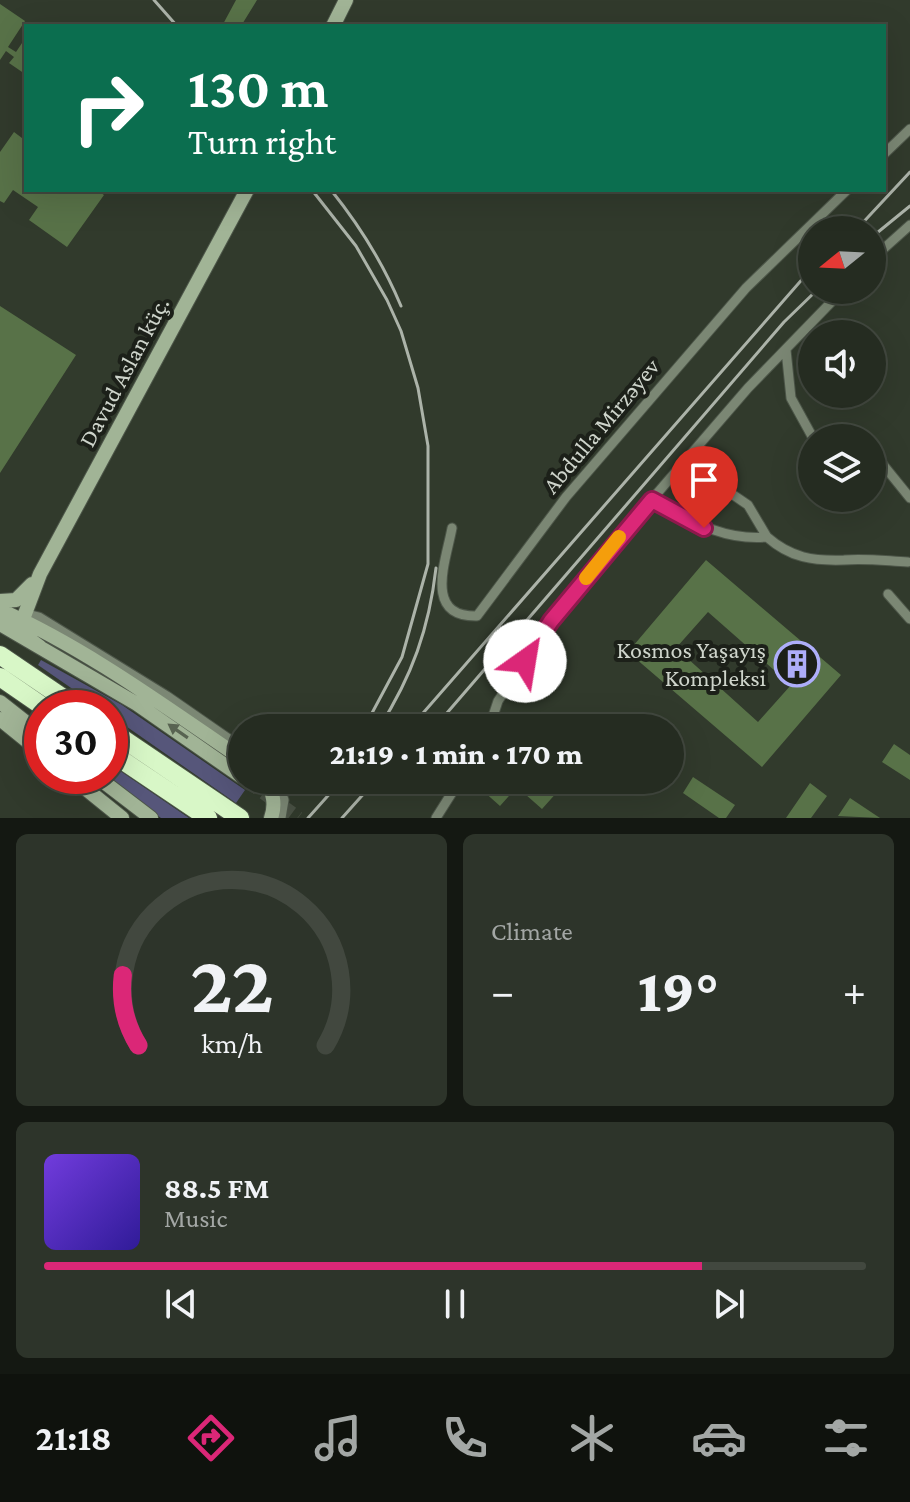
<!DOCTYPE html>
<meta charset="utf-8">
<style>
:root{--surface:#252c21;--page:#2d342a;--text:#f1f3f6;--muted:#a3a7a5;--line:#42483f;--accent:#db2777}
body{margin:0;font-family:"Crimson Pro",serif;background:var(--page);color:var(--text);height:100vh;display:flex;flex-direction:column;font-size:30px;white-space:nowrap}
*{box-sizing:border-box;margin:0}
p{font-size:26px;color:var(--muted)}
.icon{flex:none;width:44px;height:44px;fill:none;stroke:currentColor;stroke-width:2;stroke-linecap:round;stroke-linejoin:round}
.map{position:relative;height:818px;overflow:hidden}
.panel{display:flex;flex-direction:column;gap:16px;padding:16px;background:#141812;flex:1}
.panel>*{flex:none}
.banner{position:absolute;left:24px;top:24px;width:862px;height:168px;border-radius:0px;box-shadow:0 8px 32px #0002,0 0 0 2px var(--line);background:#0b6e4f;color:#fff;overflow:hidden}
.needle{width:52px;rotate:252deg}
.buttons{position:absolute;left:798px;top:216px;display:grid;gap:16px}
.buttons a{display:grid;place-items:center;width:88px;height:88px;border-radius:50%;background:var(--surface);box-shadow:0 8px 32px #0002,0 0 0 2px var(--line);font-size:40px}
.speed{position:absolute;left:24px;top:690px;display:flex;gap:16px;font-size:40px;font-weight:700;text-align:center}
.speed>*{display:grid;place-content:center;width:104px;height:104px;border-radius:50%;background:var(--surface);box-shadow:0 8px 32px #0002,0 0 0 2px var(--line);line-height:1}
.speed .limit{border:12px solid #d22;background:#fff;color:#111}
.pin{position:absolute;display:grid;place-items:center;width:68px;height:68px;color:#fff;margin:-82px -34px;border-radius:50% 50% 50% 0;rotate:-45deg;box-shadow:0 0 8px #0007}
.pin .icon{rotate:45deg}
.me{position:absolute;width:88px;margin:-44px;rotate:32deg;stroke-linejoin:round;filter:drop-shadow(0 0 6px #0008)}
.turn{display:flex;align-items:center;gap:28px;height:168px;padding:0 32px;font-size:36px}
.turn .icon{width:104px;height:104px;stroke-width:2.5}
.turn b{display:block;font-size:56px;line-height:68px}
.big{font-size:60px;font-weight:800;line-height:1.1}
.panel .widget{flex:1;display:flex;flex-direction:column;justify-content:center;gap:12px;min-width:0;padding:0 28px;border-radius:12px;background:var(--page)}
.panel .dial{align-items:center;gap:0}
.dial svg{height:208px;overflow:visible;fill:none;stroke:var(--line);stroke-width:7;stroke-linecap:round;text-anchor:middle}
.dial text{fill:var(--text);stroke:none}
.song{display:flex;align-items:center;gap:24px}
.cover{width:96px;height:96px;border-radius:12px;background:linear-gradient(135deg,hsl(260 70% 55%),hsl(250 70% 35%))}
.played{height:8px;border-radius:4px;background:linear-gradient(90deg,var(--accent) 80%,var(--line) 80%)}
.keys{display:flex;justify-content:space-around;direction:ltr}
.heat{display:flex;justify-content:space-between;align-items:center;font-size:44px;direction:ltr}
.panel .tiles{flex:1;display:grid;gap:16px;grid-template-columns:1fr 1fr}
.widget:last-child{grid-column:span 2}
.trip{position:absolute;left:228px;top:714px;width:456px;height:80px;border-radius:40px;background:var(--surface);box-shadow:0 8px 32px #0002,0 0 0 2px var(--line);font-weight:800;line-height:80px;text-align:center}
.dock{display:flex;height:128px;justify-content:space-around;align-items:center;background:#0f120d;color:var(--muted)}
.dock .icon{width:56px;height:56px}
.dock .current{color:var(--accent)}
.dock b{font-size:36px;color:var(--text)}
.map>svg:first-child{display:block}
.green{fill:#56567a}
.building{fill:#587248;fill-rule:evenodd}
.lines{fill:none;stroke-linecap:round;stroke-linejoin:round}
.secondary-tunnel{stroke:#495144;stroke-width:14;stroke-dasharray:14 7;stroke-linecap:butt}
.street-casing{stroke:#4d5649;stroke-width:11}
.secondary-casing{stroke:#4d5649;stroke-width:16}
.highway-casing{stroke:#4d5649;stroke-width:20}
.street{stroke:#7b8774;stroke-width:9}
.secondary{stroke:#a1b496;stroke-width:14}
.highway{stroke:#d8f7c7;stroke-width:18}
.rail{stroke:#acb3a9;stroke-width:3}
.oneway{fill:#586351}
.route-casing{stroke:#8e194d;stroke-width:20}
.route{stroke:#db2777;stroke-width:14}
.slow{stroke:#f59e0b;stroke-width:14}
.labels{text-anchor:middle;stroke-width:8;stroke-linejoin:round;paint-order:stroke}
.street-label{font-size:24px;fill:#ced4cb;stroke:#1c2019}
.poi-label{font-size:24px;fill:#ced4cb;stroke:#1c2019;text-anchor:end}
</style>
<div class="map">
<svg width="910" height="818" viewBox="0 0 910 818">
<rect width="100%" height="100%" fill="#313a2c"/>
<path class="green" d="M 41,660 L 122,705 L 245,790 L 236,803 L 110,715 L 110,708 L 100,708 L 38,665 Z
M 110,764 L 189,818 L 161,818 L 105,776 L 110,776 Z"/>
<path class="building" d="M 236,0 L 257,0 L 241,26 L 222,26 Z
M 0,4 L 25,21 L 8,47 L 16,52 L 26,37 L 25,74 L 9,63 L 14,57 L 6,51 L 0,60 Z
M 14,132 L 26,141 L 26,190 L 97,190 L 104,195 L 67,247 L 29,220 L 38,207 L 13,190 L 4,203 L 0,201 L 0,152 Z
M 0,306 L 76,355 L 0,473 Z
M 706,560 L 841,675 L 762,767 L 628,652 ZM 708,612 L 791,685 L 758,722 L 676,648 Z
M 593,719 L 602,728 L 585,728 Z
M 894,744 L 910,755 L 910,780 L 882,762 Z
M 693,777 L 735,805 L 726,818 L 719,818 L 683,793 Z
M 491,780 L 547,780 L 559,790 L 542,809 L 517,787 L 500,806 L 482,790 Z
M 552,780 L 583,780 L 569,795 Z
M 810,783 L 827,796 L 811,818 L 786,818 Z
M 850,798 L 880,818 L 838,816 Z"/>
<g class="lines">
<path class="secondary-tunnel" d="M 247,780 L 298,818"/>
<g class="street-casing">
<path id="street" d="M 884,154 L 910,129
M 872,259 L 910,225
M 786,350 L 791,398 L 813,438
M 872,451 L 910,498
M 685,462 L 748,505 L 767,537
M 652,500 C 690,520 723,541 767,537 C 791,558 813,561 844,560 C 865,558 887,561 908,562
M 452,528 C 446,561 423,617 477,616 L 566,497 L 746,288 L 847,190
M 888,594 L 910,619
M 24,618 L 31,615 L 39,617 L 167,696 L 242,748
M 489,728 L 498,701 L 551,621 L 616,541 L 748,388 L 843,290
M 277,780 L 284,800 L 281,818
M 436,818 L 460,780"/>
</g>
<g class="secondary-casing">
<path id="secondary" d="M 333,26 L 346,0
M 0,601 L 16,600 L 32,584
M 0,610 C 87,649 164,706 242,759
M 0,624 L 137,704 L 242,777
M 40,647 L 25,636 L 20,627 L 40,574 L 247,190
M 0,702 L 42,735
M 0,719 L 42,753
M 70,776 L 122,818
M 96,776 L 151,818
M 266,780 C 273,793 276,804 271,818"/>
</g>
<g class="highway-casing">
<path id="highway" d="M 0,655 L 78,708
M 0,677 L 45,708
M 110,730 L 240,818
M 110,752 L 208,818"/>
</g>
<use href="#street" class="street"/>
<use href="#secondary" class="secondary"/>
<use href="#highway" class="highway"/>
<path class="rail" d="M 154,0 L 177,26
M 312,190 L 356,246 L 387,300 L 401,331 L 418,388 L 428,446 L 428,564 L 402,657 L 364,728
M 331,190 C 360,226 383,263 401,306
M 856,230 L 910,172
M 872,237 L 910,206
M 379,728 C 412,676 429,629 436,568
M 410,728 L 812,268
M 434,728 L 784,322 L 817,290
M 308,818 L 342,780
M 342,818 L 376,780"/>
</g>
<defs><path id="oneway-solid" d="M-6-.8H1V-3.2L6.5 0L1 3.2V.8H-6Z" transform="scale(2)"/></defs>
<use class="oneway" href="#oneway-solid" transform="translate(178 731) rotate(-145)"/>
<g class="lines">
<g class="route-casing">
<path id="route" d="M 525,661 L 551,621 L 652,500 L 704,528"/>
</g>
<use href="#route" class="route"/>
<path class="slow" d="M 586,578 L 619,537"/>
</g>
<defs>
<g id="building-ring" transform="scale(2.3)"><circle r="9.5" fill="#1c2019" stroke="#aeaefa" stroke-width="1.5"/><path d="M-4-6H4V6H1V3H-1V6H-4ZM-2.5-4.3h1.7v1.8h-1.7ZM.8-4.3h1.7v1.8H.8ZM-2.5-1h1.7V.8h-1.7ZM.8-1h1.7V.8H.8Z" fill="#aeaefa"/></g>
</defs>
<g fill-rule="evenodd">
<use href="#building-ring" x="797" y="664"/>
</g>
<g class="labels">
<g class="street-label">
<text transform="translate(124 372) rotate(-62)" y="8">Davud Aslan küç.</text>
<text transform="translate(601 426) rotate(-50)" y="8">Abdulla Mirzəyev</text>
</g>
<g class="poi-label">
<text x="766" y="658">Kosmos Yaşayış<tspan x="766" dy="28">Kompleksi</tspan></text>
</g>
</g>
</svg>
<div class="buttons">
<a><svg class="needle" viewBox="-14 -14 28 28"><path d="M0-13l5 13h-10z" fill="#e53935"/><path d="M0 13l5-13h-10z" fill="#a3a7a5"/></svg></a>
<a><svg class="icon" aria-label="sound" viewBox="0 0 24 24"><path d="M4 9h4l5-4v14l-5-4H4zM17 9q2 3 0 6"/></svg></a>
<a><svg class="icon" aria-label="layers" viewBox="0 0 24 24"><path d="M12 4l9 5-9 5-9-5zM3 14l9 5 9-5"/></svg></a>
</div>
<div class="speed"><div class="limit">30</div></div>
<div class="pin" style="left:704px;top:528px;background:#d93025"><svg class="icon" aria-label="arrive" viewBox="0 0 24 24"><path d="M6 21V4h12l-3 4 3 4H6"/></svg></div>
<svg class="me" style="left:525px;top:661px" viewBox="-20 -20 40 40"><circle r="19" fill="#fff"/><path d="M0-13L10 11 0 6-10 11z" fill="#db2777"/></svg>
<div class="trip">21:19 · 1 min · 170 m</div>
<div class="banner">
<div class="turn"><svg class="icon" aria-label="right" viewBox="0 0 24 24"><path d="M7 20v-9h11M14 6l5 5-5 5"/></svg><div><b>130 m</b>Turn right</div></div>
</div>
</div>
<section class="panel">
<div class="tiles">
<div class="widget dial"><svg viewBox="0 0 100 80">
<path d="M14 69A42 42 0 1 1 86 69"/>
<path d="M14 69A42 42 0 0 1 8 42" stroke="#db2777"/>
<text x="50" y="56" font-size="32" font-weight="700">22</text>
<text x="50" y="72" font-size="11">km/h</text>
</svg></div>
<div class="widget"><p>Climate</p>
<div class="heat"><a>−</a><b class="big">19°</b><a>+</a></div>
</div>
<div class="widget">
<div class="song"><i class="cover"></i><div><b>88.5 FM</b><p>Music</p></div></div>
<div class="played"></div>
<div class="keys"><svg class="icon" aria-label="previous" viewBox="0 0 24 24"><path d="M18 5L8 12l10 7zM5 5v14"/></svg><svg class="icon" aria-label="pause" viewBox="0 0 24 24"><path d="M8 5v14M16 5v14"/></svg><svg class="icon" aria-label="next" viewBox="0 0 24 24"><path d="M6 5l10 7-10 7zM19 5v14"/></svg></div>
</div>
</div>
</section>
<nav class="dock">
<b>21:18</b>
<svg class="icon current" aria-label="directions" viewBox="0 0 24 24"><path d="M12 3l9 9-9 9-9-9zM9 14v-3h6M13 9l2 2-2 2"/></svg>
<svg class="icon" aria-label="music" viewBox="0 0 24 24"><path d="M9 18V5l10-2v13"/><circle cx="6" cy="18" r="3"/><circle cx="16" cy="16" r="3"/></svg>
<svg class="icon" aria-label="phone" viewBox="0 0 24 24"><path d="M5 4h4l2 5-3 2q2 4 5 5l2-3 5 2v4C11 20 4 13 5 4z"/></svg>
<svg class="icon" aria-label="climate" viewBox="0 0 24 24"><path d="M12 3v18M4 7l16 10M4 17L20 7"/></svg>
<svg class="icon" aria-label="car" viewBox="0 0 24 24"><path d="M5 17H2v-5l4-1 3-4h7l3 4 3 1v5h-3M9 17h6M6 11h13"/><circle cx="7" cy="17" r="2"/><circle cx="17" cy="17" r="2"/></svg>
<svg class="icon" aria-label="filters" viewBox="0 0 24 24"><path d="M4 7h16M4 17h16"/><circle cx="9" cy="7" r="2"/><circle cx="15" cy="17" r="2"/></svg>
</nav>
